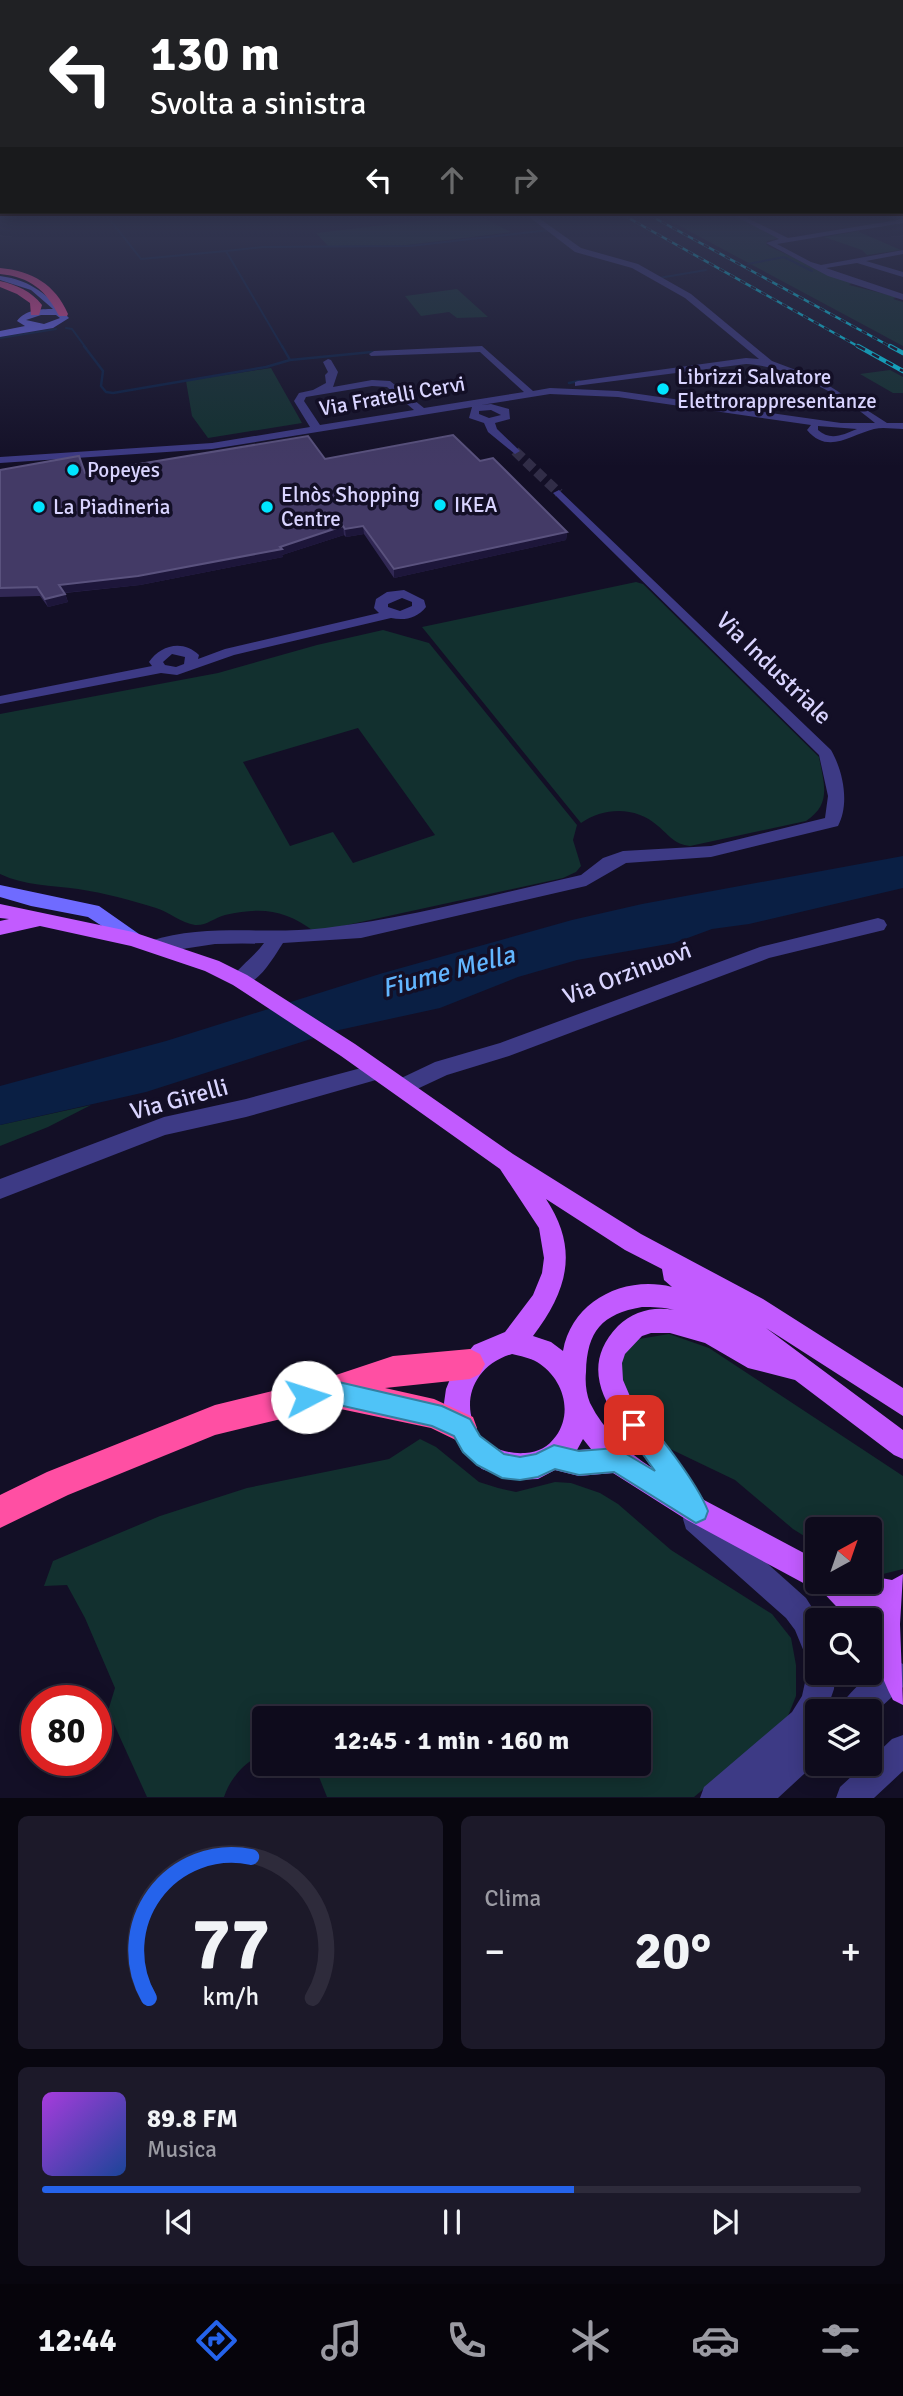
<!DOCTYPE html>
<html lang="it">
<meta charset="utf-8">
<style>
:root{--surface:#0e0b1c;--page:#1c1929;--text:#f1f3f6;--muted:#9b9ba3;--line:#2e2b3b;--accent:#2563eb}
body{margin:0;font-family:Signika,sans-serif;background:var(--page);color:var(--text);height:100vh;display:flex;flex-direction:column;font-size:26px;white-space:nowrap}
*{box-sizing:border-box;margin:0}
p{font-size:23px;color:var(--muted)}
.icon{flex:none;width:38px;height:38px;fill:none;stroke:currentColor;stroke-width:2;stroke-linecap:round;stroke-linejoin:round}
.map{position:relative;height:1798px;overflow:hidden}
.details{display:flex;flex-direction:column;gap:18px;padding:18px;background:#08060f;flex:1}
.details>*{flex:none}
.hud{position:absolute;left:0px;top:0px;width:903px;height:214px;box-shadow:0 4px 18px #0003,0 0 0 2px var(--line);background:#202124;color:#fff;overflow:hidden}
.needle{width:46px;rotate:40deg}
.fabs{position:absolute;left:805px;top:1517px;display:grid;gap:14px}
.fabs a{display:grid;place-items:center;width:77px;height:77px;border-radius:7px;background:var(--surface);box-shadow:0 4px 18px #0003,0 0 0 2px var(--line);font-size:35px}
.speed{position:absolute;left:21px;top:1685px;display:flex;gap:14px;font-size:35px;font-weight:700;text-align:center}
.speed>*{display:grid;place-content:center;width:91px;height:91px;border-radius:50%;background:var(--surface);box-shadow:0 4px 18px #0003,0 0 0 2px var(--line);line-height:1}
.speed .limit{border:10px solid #d22;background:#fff;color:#111}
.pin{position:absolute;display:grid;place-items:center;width:60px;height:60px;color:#fff;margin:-30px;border-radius:14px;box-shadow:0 4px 10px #0006}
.me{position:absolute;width:77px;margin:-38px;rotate:85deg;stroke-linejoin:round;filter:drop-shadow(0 0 5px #0008)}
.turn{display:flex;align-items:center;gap:24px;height:147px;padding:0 35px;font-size:32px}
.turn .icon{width:91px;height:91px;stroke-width:2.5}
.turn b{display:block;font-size:49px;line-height:60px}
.lanes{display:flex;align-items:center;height:66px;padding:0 35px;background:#0003;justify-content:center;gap:35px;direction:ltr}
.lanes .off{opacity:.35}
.big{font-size:52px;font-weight:700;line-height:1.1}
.details .widget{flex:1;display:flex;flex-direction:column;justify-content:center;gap:10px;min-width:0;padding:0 24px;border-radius:10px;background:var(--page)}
.details .dial{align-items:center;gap:0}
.dial svg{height:182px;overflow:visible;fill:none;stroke:var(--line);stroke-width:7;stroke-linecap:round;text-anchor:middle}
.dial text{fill:var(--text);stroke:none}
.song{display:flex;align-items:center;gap:21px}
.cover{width:84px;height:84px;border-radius:10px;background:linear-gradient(135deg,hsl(280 70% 55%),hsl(220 70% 35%))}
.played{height:7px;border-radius:4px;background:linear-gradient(90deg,var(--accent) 65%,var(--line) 65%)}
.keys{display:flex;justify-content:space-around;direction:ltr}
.heat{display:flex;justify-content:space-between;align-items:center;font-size:38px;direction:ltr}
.details .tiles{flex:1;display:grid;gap:18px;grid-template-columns:1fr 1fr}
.widget:last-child{grid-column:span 2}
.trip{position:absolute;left:252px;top:1706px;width:399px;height:70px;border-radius:7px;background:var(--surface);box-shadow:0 4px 18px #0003,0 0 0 2px var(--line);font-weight:700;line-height:70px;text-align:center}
.dock{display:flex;height:112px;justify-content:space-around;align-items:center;background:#06040b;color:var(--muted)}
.dock .icon{width:49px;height:49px}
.dock .on{color:var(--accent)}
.dock b{font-size:32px;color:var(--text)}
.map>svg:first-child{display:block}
.green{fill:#12302f;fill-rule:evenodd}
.water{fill:#0a1f44}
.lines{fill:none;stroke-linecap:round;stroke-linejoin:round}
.stream-far1{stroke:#0a1f44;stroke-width:2}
.stream{stroke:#0a1f44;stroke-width:2.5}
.street-tunnel{stroke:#312d47;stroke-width:10;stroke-dasharray:10 5;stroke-linecap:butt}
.street{fill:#3d3a85;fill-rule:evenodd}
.secondary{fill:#6f6bff;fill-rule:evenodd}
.primary{fill:#c25bff;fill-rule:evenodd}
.highway{fill:#ff4fa3;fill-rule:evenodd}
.rail-far1-casing{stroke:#00e5ff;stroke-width:2.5}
.rail-casing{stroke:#00e5ff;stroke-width:4.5}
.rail-far1{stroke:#130f26;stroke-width:2;stroke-dasharray:6;stroke-linecap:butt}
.rail{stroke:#130f26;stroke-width:2.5;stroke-dasharray:8;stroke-linecap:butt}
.wall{fill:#312854}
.shaded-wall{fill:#1d163a}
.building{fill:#433a66;stroke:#5a527e;stroke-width:2}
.route{fill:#4fc3f7;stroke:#337fa1;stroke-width:2}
.poi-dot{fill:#00e5ff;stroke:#130f26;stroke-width:2.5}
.labels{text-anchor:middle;stroke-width:7;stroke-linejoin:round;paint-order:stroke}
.far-poi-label{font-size:21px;fill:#d9d4ff;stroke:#130f26;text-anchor:start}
.far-street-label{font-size:21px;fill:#d9d4ff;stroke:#130f26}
.street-label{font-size:24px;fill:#d9d4ff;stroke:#130f26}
.water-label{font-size:26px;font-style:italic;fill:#62b6ff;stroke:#130f26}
</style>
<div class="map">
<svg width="903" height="1798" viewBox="0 0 903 1798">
<rect width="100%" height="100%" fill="#130f26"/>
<path class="green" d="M 462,216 L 481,217 L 511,232 L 407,245 L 328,246 L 316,233 Z
M 661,216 L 735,216 L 780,238 L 767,241 L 766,244 L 770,247 L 852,283 L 849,285 L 897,297 L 893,299 L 903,302 L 903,346 Z
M 859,231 L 859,232 L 901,250 L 867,255 L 862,250 L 824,237 Z
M 457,289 L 488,317 L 457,318 L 449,312 L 421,316 L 405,296 Z
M 271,368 L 302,423 L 208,438 L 192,416 L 186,381 Z
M 890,370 L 903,377 L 903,393 L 893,393 L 860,374 Z
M 636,582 L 643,584 L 819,757 C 824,784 832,804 806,821 L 690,846 C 674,844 670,836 658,826 C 636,806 604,807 581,823 L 422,627 Z
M 383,630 L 429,643 L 577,825 L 573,840 L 581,866 L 576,872 L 563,878 L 315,932 C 284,909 262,907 225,915 C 214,918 206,926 195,925 C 181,923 169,912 156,908 C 130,900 105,893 78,889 C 51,885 25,886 0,874 L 0,714 L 218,673 L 317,645 ZM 358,728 L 435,835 L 353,863 L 333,832 L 290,846 L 243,762 Z
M 91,1105 L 48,1127 L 0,1146 L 0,1125 Z
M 669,1334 L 709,1348 L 903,1476 L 903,1569 L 883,1574 L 870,1570 L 870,1530 L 817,1530 L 817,1544 L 793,1529 L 735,1480 L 662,1445 L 626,1408 L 618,1360 L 633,1340 Z
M 420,1439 L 436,1447 L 479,1482 L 498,1488 L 516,1492 L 555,1482 L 571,1483 L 600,1493 L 618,1504 L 671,1550 L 772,1614 L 791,1638 L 796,1665 L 796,1696 L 786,1721 L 694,1797 L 327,1797 L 317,1772 L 308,1764 L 639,1764 L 639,1718 L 264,1718 L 264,1754 C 245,1760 230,1779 224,1797 L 147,1797 L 108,1711 L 115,1688 L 85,1618 L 67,1585 L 44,1586 L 53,1561 L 160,1516 L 247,1488 L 389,1459 Z"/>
<path class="water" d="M 903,856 L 903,888 L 749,924 L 712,929 L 674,943 L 577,960 L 518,977 L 440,1008 L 339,1030 L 146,1092 L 0,1125 L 0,1086 L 166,1041 L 383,973 L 572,920 L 642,904 Z"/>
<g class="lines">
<path class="stream-far1" d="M 107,216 L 141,259 L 226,251 L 283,348
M 226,251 L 262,247 L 410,246 L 549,230
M 748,264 L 784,257 L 812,271
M 659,278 L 706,270
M 66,328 L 72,329 L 86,348
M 0,338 L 56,329"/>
<path class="stream" d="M 84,346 L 103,371 L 101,386 L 106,392 L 113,393 L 266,367 L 290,360 L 372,352
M 282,346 L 290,360
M 569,383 L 579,381"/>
<path class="street-tunnel" d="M 515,451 L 559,493"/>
<path class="street" d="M 528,216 L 536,216 L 581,248 L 638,264 L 691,294 L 772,361 L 817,378 L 887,423 L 903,423 L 903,429 C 894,429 883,427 874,429 C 850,435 828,455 807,430 L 811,425 L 618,397 L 550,394 L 481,405 L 491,404 L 509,409 L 510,419 L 495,423 L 497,429 L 520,451 L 515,454 L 488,432 L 484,423 L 469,418 L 472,407 L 212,449 L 0,463 L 0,457 L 212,443 L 310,427 L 294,401 L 299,393 L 313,390 L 326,383 L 325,375 L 328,372 L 323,362 L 328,359 L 331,360 L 338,372 L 333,387 L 372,380 L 390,381 L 424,408 L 524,392 L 480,352 L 371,356 L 369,354 L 374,351 L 482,346 L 533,391 L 550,388 L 618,391 L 841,423 L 875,423 C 843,395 788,366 746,364 L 575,386 L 575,382 L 578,381 L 746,358 L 759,359 L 685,298 L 632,268 L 575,252 ZM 372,386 L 387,387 L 414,410 L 320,425 L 304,401 L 306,397 ZM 491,410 L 501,415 L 489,418 L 479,414 L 479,411 ZM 818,426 L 857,429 C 843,435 830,441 818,430 Z
M 735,216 L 743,216 L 788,238 L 903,219 L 903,223 L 777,244 L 811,262 L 821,265 L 903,250 L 903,254 L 866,261 L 903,272 L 903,277 L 857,263 L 826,268 L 903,294 L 903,300 L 828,276 L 766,243 L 779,239 Z
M 559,490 L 831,750 C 843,771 850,803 838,826 L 711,857 L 626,863 L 586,886 L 361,938 L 283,943 C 273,958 255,992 233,985 L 231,980 C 238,967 254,957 264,943 L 215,944 L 156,953 L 150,951 L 147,946 L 150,941 C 207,923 267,935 325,928 C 411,918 496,894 581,875 L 603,858 L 623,851 L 711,846 L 825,818 L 828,796 L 819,755 L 555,495 L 553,493 Z
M 404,590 L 424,600 L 426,607 C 417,618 405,621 391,618 L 234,655 L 177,675 L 161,673 L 0,704 L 0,696 L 152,666 L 149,662 C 160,645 183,639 199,655 L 198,659 L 225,649 L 379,613 L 374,608 L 376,599 L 387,592 ZM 402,598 L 412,602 L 412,606 L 400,611 L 388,607 L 388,604 ZM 172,654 L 185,657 L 184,664 L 176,667 L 165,665 L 163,662 Z
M 878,918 L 884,920 L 887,925 L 884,930 L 769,958 L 509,1056 L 447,1075 L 402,1096 L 395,1093 L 392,1087 L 395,1081 L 435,1062 L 500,1043 L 760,947 Z
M 376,1064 L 383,1066 L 386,1072 L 383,1078 L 246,1117 L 165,1135 L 0,1199 L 0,1179 L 164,1117 L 246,1099 Z
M 696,1506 L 706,1509 L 806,1598 L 820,1620 L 817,1620 L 817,1673 L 835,1673 L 834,1689 L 826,1712 L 817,1712 L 817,1762 L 778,1798 L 700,1798 L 704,1787 L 792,1712 L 802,1696 L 809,1664 L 795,1630 L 786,1618 L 686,1529 L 683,1519 L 686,1509 Z
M 895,1660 L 903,1664 L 903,1687 L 870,1717 L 870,1712 L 838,1712 C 846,1692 875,1669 895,1660 Z
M 903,1735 L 903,1771 L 874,1798 L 836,1798 L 840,1787 L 865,1764 L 870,1764 L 870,1760 L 892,1739 Z"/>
<path class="secondary" d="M 0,276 C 32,280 48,296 69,318 L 53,328 L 0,337 L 0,331 L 25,326 L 17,321 C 25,310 40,309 53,309 L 31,290 L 0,280 ZM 41,315 L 56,315 L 60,318 L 44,324 L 26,320 Z
M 0,885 L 99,906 L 139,934 L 142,939 L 139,944 L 133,946 L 88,917 L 31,906 L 0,897 Z"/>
<path class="primary" d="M 0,904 L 133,932 L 219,961 L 247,975 L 355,1044 L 513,1154 L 641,1234 L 763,1299 L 903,1388 L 903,1416 L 766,1328 L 903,1430 L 903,1459 L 894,1455 L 795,1380 L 748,1368 L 705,1343 L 670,1333 L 651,1333 L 642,1336 L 625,1354 L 622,1363 L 623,1380 L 632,1401 L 657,1431 L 704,1500 L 817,1560 L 817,1582 L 870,1582 L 870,1576 L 892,1580 L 903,1574 L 900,1624 L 903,1705 L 893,1700 C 880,1675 870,1645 870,1620 L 849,1620 L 819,1588 L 807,1585 L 687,1520 L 613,1473 L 579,1476 L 555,1470 L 538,1479 L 512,1480 L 482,1469 L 461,1450 L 447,1419 L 444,1403 L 446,1389 L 455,1367 L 474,1345 L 505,1332 L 533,1295 L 542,1273 L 544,1258 L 539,1228 L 500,1169 L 341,1056 L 233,985 L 205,971 L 131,946 L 40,926 L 0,935 L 0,921 L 9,919 L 0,918 ZM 546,1199 L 625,1250 L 662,1269 L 664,1280 L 672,1287 C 624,1275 572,1301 563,1351 L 551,1342 L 533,1336 C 568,1290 579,1249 546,1199 ZM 642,1307 C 653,1307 663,1307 674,1310 C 654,1306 633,1311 618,1326 C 569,1377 623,1425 652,1468 C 626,1451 604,1431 590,1403 C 586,1393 585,1382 586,1372 C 587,1331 602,1314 642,1307 ZM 512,1354 C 520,1356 530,1358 537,1362 C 562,1377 574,1411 556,1436 C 548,1447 539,1452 525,1453 C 461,1457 448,1373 512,1354 ZM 583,1439 L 591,1449 L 577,1450 Z"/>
<path class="highway" d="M 0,268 C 32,271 55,284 68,314 L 67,316 L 59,316 C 46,290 30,277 0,274 Z
M 0,281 C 17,285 31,291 42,305 L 39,315 L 31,315 L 30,303 L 17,294 L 0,287 Z
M 470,1349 L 480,1354 L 485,1364 L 480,1374 L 470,1379 L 385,1388 L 434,1399 L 473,1417 L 477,1428 L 473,1439 L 462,1443 L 431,1428 L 331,1407 L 215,1435 L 68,1495 L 0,1528 L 0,1495 L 47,1472 L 215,1405 L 330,1377 L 393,1356 Z"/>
<g class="rail-far1-casing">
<path id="rail-far1" d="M 625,216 L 861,348
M 651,216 L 893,348"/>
</g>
<g class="rail-casing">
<path id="rail" d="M 858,346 L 903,371
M 890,346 L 903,353"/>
</g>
<use href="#rail-far1" class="rail-far1"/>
<use href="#rail" class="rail"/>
</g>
<path class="wall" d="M 325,459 L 480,461 L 567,532 L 566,540 L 394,578 L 364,534 L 346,537 L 344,535 L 282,555 L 283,557 L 140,585 L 65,593 L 68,602 L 48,607 L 40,596 L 0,597 L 0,470 L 85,473 Z"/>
<path class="shaded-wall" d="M 343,526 L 344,535 L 282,555 L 283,557 L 140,585 L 62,593 L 59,585 L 280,547 Z
M 363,526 L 364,534 L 346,537 L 345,529 Z
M 567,532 L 566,540 L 394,578 L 394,569 Z
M 65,594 L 68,602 L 48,607 L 45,599 Z"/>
<path class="building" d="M 453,435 L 480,461 L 493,458 L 567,532 L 394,569 L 363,526 L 345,529 L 343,526 L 280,547 L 282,549 L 138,576 L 59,585 L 65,594 L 45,599 L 37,587 L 0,588 L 0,470 L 79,456 L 85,473 L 308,436 L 325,459 Z"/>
<linearGradient id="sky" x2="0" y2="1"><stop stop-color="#0a0815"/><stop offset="0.46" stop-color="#333752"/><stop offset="1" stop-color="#333752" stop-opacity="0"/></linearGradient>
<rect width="903" height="467" fill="url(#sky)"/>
<path class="route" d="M 330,1380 L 442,1406 L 470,1419 L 480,1436 L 504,1454 L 520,1457 L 536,1454 L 554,1445 L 579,1451 L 616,1448 L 655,1471 L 622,1425 L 625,1417 L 634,1414 C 655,1423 699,1488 708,1511 L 705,1519 L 696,1523 L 614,1472 L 579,1475 L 555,1469 L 538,1477 L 520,1480 L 502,1478 L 477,1465 L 463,1452 L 454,1436 L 432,1426 L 330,1403 L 307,1409 L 299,1405 L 296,1397 L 299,1389 Z"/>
<g class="poi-dot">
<circle cx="663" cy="389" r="7"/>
<circle cx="73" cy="470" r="7"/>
<circle cx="440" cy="505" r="7"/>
<circle cx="39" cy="507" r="7"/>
<circle cx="267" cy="507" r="7"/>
</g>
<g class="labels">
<g class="far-poi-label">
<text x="677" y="384">Librizzi Salvatore<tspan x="677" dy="24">Elettrorappresentanze</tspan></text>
<text x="87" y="477">Popeyes</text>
<text x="281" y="502">Elnòs Shopping<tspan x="281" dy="24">Centre</tspan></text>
<text x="454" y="512">IKEA</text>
<text x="53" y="514">La Piadineria</text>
</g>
<g class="far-street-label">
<text transform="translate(392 396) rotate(-10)" y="7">Via Fratelli Cervi</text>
</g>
<g class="street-label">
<text transform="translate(774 668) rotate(44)" y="8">Via Industriale</text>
<text transform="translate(627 973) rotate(-21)" y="8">Via Orzinuovi</text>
<text transform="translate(179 1099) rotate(-15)" y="8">Via Girelli</text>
</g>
<g class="water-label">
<text transform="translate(448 971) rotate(-15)" y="9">Fiume Mella</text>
</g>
</g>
</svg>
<div class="fabs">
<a><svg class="needle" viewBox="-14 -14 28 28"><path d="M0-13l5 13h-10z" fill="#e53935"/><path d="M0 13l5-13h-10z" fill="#9b9ba3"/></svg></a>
<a><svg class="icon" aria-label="search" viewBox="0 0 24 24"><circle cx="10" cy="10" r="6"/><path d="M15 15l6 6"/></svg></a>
<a><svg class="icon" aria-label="layers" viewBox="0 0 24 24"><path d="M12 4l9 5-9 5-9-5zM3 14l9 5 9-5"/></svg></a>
</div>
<div class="speed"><div class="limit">80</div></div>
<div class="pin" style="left:634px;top:1425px;background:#d93025"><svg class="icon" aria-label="arrive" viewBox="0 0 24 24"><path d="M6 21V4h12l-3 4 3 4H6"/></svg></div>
<svg class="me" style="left:307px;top:1397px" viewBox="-20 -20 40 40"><circle r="19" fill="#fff"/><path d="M0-13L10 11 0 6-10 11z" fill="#4fc3f7"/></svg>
<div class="trip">12:45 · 1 min · 160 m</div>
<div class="hud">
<div class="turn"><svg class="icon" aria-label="left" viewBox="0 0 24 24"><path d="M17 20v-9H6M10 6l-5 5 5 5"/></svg><div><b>130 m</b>Svolta a sinistra</div></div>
<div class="lanes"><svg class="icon" aria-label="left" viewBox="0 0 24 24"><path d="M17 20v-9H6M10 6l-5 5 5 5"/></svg><svg class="icon off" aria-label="ahead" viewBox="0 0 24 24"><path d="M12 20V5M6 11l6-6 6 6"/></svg><svg class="icon off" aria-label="right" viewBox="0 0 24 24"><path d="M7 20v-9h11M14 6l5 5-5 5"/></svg></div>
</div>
</div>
<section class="details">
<div class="tiles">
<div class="widget dial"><svg viewBox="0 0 100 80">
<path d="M14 69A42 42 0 1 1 86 69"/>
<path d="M14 69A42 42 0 0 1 59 7" stroke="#2563eb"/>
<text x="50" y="56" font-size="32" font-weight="700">77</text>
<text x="50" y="72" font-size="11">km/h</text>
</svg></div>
<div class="widget"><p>Clima</p>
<div class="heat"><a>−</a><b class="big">20°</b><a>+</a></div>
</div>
<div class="widget">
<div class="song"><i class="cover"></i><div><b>89.8 FM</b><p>Musica</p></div></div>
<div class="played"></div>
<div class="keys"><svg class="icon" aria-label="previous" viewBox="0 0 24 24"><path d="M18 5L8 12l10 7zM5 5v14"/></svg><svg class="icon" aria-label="pause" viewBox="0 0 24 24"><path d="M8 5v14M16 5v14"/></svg><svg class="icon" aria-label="next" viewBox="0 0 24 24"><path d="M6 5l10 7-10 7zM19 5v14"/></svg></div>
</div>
</div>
</section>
<nav class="dock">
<b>12:44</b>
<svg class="icon on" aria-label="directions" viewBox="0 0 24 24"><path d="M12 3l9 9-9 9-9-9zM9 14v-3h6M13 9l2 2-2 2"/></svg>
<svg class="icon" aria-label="music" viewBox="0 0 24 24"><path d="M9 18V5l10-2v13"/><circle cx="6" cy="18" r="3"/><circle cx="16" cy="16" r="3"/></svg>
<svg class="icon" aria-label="phone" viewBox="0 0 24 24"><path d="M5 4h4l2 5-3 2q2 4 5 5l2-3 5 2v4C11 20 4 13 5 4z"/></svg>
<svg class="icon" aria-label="climate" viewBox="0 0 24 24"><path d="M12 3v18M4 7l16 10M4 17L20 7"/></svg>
<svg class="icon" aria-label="car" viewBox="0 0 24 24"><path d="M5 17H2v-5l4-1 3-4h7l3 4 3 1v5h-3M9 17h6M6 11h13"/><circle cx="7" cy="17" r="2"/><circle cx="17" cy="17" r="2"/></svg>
<svg class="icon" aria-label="filters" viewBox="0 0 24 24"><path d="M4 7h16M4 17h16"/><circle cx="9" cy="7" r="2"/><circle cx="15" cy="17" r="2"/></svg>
</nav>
